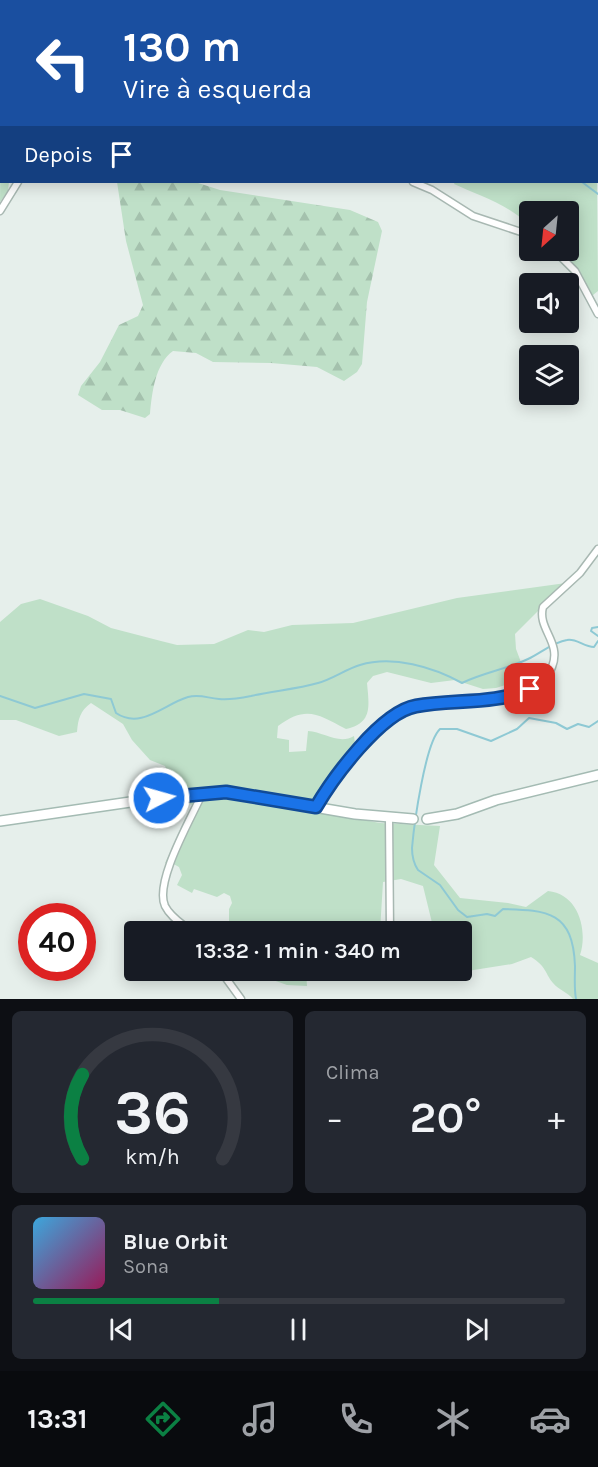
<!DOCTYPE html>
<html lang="pt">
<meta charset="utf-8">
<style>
:root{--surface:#171b24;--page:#242831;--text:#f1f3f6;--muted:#9ea1a6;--line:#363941;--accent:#0b8043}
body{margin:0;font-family:Karla,sans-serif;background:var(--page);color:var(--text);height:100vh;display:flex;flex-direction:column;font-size:22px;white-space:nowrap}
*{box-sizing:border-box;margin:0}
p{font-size:20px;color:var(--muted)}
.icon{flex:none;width:33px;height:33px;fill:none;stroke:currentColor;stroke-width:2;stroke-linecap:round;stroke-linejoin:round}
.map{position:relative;height:999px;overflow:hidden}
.drawer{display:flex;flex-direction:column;gap:12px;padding:12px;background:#0d0f14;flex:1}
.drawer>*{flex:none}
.top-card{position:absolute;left:0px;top:0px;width:598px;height:183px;box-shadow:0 3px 15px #0003;background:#1a4fa0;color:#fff;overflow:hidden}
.needle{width:39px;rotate:207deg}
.buttons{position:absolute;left:519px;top:201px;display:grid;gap:12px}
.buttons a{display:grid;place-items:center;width:60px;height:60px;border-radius:6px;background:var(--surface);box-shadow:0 3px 15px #0003;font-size:30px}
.speed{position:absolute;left:18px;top:903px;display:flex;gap:12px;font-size:30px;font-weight:700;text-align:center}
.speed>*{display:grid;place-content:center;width:78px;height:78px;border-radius:50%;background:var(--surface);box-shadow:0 3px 15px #0003;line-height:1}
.speed .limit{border:9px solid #d22;background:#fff;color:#111}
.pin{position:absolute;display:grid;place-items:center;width:51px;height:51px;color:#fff;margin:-26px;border-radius:12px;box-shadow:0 3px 9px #0006}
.me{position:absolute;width:66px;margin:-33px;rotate:84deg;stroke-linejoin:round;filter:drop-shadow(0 0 4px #0008)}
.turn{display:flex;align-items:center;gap:21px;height:126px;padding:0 24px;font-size:27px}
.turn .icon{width:78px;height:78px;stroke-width:2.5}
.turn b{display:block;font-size:42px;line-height:51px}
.then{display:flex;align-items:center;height:57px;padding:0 24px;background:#0003;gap:12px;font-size:22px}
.big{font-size:45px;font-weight:600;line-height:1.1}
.drawer .tile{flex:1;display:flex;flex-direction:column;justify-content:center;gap:9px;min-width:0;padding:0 21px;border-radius:9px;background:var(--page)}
.drawer .dial{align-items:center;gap:0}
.dial svg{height:156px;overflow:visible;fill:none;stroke:var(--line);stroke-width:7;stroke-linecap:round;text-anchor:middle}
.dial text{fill:var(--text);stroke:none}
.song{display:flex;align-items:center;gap:18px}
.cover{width:72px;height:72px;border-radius:9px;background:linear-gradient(135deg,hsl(200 70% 55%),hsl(330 70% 35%))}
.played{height:6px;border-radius:3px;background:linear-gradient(90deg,var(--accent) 35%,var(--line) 35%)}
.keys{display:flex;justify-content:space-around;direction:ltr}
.heat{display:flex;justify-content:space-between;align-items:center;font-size:33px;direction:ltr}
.drawer .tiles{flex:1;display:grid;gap:12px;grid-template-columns:1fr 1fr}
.tile:last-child{grid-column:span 2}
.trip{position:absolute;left:124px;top:921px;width:348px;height:60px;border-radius:6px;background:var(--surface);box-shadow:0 3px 15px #0003;font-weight:600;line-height:60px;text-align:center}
.menu{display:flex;height:96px;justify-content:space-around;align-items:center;background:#090b0e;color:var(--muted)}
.menu .icon{width:42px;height:42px}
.menu .on{color:var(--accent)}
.menu b{font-size:27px;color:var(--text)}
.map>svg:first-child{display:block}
.green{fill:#bfe0c8}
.forest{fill:url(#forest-firs)}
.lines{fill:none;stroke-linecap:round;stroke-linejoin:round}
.stream{stroke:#8ec9d4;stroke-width:2}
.street-casing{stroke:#a8b8b2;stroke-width:9}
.secondary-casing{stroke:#a4bbb3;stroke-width:12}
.street{stroke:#fff;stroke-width:6}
.secondary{stroke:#fff;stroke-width:9}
.route-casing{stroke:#114b97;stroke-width:15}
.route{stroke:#1a73e8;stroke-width:10}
</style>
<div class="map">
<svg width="598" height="999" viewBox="0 0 598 999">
<defs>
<pattern id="forest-firs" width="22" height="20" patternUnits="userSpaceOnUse" patternTransform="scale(1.5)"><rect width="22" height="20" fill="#bfe0c8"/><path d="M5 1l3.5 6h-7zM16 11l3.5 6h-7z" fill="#a4c1ad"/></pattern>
</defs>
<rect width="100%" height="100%" fill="#e6efeb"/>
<path class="green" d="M 356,0 L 520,0 L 355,1 Z
M 1,83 L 2,182 L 9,182 L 8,191 L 0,202 Z
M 597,176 L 598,291 L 588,299 L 581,284 L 551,251 L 568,250 L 568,212 L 530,212 L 529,227 C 514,206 477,195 454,184 L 455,182 L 597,182 Z
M 566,583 L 515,634 L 516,649 L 527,678 L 496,688 L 483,689 L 455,680 L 431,683 L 387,672 L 373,676 L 367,683 C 369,706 373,723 346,729 C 318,714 306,705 278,726 L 277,738 L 289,740 L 289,752 L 306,751 L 308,731 C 324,732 339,745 354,736 L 356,751 L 317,795 L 316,811 L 380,823 L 440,826 L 434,865 L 460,898 L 508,903 L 526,907 L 548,891 C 579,894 588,931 580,955 L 598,963 L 598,999 L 573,999 C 567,992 559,990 553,983 C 544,972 547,967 531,957 L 512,964 L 442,975 L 441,971 L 462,970 L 462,932 L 434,931 L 423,886 L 401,879 L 383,882 L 380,931 L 229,931 L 229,909 L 232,903 L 230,896 L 224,893 L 217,897 L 194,889 L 192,893 L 177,885 L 182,875 L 179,867 L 170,862 L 165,863 L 194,806 L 180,799 L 165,766 L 150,760 L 132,740 L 123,724 L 91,703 C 80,711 78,719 77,732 L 59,736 L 16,720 L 0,720 L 0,622 L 21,604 L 40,599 L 88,616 L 111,628 L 161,641 L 177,645 L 214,644 L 248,630 L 264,632 L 292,625 L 353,623 L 457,598 Z
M 248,971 L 310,971 L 306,972 L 307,986 L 287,985 Z"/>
<path class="forest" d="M 117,182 L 195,182 L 220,190 L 350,210 L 378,222 L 382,231 L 367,302 L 362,364 L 357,372 L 344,381 L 317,367 L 271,363 L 213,362 L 196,353 L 173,351 C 155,364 152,393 150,414 L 145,418 L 120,410 L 102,410 L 78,395 L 81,386 L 100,362 L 119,325 L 138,316 L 143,305 L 126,241 Z"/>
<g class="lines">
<path class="stream" d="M 597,2 L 597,0
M 0,3 L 0,0
M 0,48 L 2,59
M 0,99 L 2,96
M 582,182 L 598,194
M 598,627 L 592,628 L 591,631 L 598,636
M 0,696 L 35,708 L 84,694 L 111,699 L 116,713 C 141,730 164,704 188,697 C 200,694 207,698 219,699 C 229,700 241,698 251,696 C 273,691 297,689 318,683 C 333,679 346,669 360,665 C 393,655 433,667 462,683 C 482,673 507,669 528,659 C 541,653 553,642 567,640 C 576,638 584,647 594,647 L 598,641
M 576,999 C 574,988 575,977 575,966 C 573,912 548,910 503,909 L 495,916 L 487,914 L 467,917 L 458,910 L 440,885 L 418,870 C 414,864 412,855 412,848 C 414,825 425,743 440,729 L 457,729 L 491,741 L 517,729 L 529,718 L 556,723 L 567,729 L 578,724 L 589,727 L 598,721"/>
<g class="street-casing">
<path id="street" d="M 40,2 L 40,0
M 597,49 L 598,49
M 413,182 L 432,190 L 473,216 L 530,235
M 0,211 L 18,182
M 554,250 L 575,271 L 598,314
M 316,807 C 333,777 376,720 409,708 C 422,703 436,705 450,704 C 481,702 538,702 552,667 C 562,642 537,629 543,607 L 580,573 L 598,549
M 389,818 L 390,932
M 192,932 C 183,924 171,918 165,906 C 154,882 191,819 202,794
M 220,970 L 241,999"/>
</g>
<g class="secondary-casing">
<path id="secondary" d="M 427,819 L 457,814 L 496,800 L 598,775
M 0,821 L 144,800 L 226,792 L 355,814 L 413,819"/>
</g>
<use href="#street" class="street"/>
<use href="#secondary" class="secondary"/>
</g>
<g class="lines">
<g class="route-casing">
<path id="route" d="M 159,798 L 226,792 L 316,807 C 333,778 381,712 416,706 C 454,699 494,705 530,689"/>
</g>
<use href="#route" class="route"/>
</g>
</svg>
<div class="buttons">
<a><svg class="needle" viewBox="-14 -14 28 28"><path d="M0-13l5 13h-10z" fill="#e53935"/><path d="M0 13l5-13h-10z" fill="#9ea1a6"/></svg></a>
<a><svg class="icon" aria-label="sound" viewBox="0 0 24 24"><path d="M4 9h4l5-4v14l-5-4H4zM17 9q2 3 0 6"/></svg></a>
<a><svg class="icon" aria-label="layers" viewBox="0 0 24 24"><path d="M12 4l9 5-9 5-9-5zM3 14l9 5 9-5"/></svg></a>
</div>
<div class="speed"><div class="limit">40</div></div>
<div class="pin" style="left:530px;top:689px;background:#d93025"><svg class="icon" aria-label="arrive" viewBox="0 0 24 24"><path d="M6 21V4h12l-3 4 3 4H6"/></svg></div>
<svg class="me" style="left:159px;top:798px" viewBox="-20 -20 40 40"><circle r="17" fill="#1a73e8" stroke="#fff" stroke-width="3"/><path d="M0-11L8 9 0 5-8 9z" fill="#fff"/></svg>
<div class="trip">13:32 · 1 min · 340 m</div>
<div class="top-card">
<div class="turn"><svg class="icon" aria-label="left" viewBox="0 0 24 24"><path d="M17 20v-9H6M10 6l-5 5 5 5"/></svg><div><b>130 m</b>Vire à esquerda</div></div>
<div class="then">Depois<svg class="icon" aria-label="arrive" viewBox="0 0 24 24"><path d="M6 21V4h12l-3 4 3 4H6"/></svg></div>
</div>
</div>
<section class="drawer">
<div class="tiles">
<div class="tile dial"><svg viewBox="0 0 100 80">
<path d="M14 69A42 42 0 1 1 86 69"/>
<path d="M14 69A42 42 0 0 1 14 26" stroke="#0b8043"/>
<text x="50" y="56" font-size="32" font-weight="700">36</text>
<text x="50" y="72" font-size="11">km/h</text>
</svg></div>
<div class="tile"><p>Clima</p>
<div class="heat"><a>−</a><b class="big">20°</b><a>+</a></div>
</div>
<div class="tile">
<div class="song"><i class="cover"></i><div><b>Blue Orbit</b><p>Sona</p></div></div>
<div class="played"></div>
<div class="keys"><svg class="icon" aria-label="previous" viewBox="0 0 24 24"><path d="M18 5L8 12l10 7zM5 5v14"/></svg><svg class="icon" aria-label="pause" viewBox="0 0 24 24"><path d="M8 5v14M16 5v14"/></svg><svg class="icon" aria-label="next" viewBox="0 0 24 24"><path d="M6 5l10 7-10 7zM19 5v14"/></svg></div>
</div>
</div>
</section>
<nav class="menu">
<b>13:31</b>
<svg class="icon on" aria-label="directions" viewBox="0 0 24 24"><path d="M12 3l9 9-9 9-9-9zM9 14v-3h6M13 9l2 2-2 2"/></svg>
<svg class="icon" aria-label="music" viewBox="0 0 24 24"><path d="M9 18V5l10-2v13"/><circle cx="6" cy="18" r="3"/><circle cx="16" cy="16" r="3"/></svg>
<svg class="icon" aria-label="phone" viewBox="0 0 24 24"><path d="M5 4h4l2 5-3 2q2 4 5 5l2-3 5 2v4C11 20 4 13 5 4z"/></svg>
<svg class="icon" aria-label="climate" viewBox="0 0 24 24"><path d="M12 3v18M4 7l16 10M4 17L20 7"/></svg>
<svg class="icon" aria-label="car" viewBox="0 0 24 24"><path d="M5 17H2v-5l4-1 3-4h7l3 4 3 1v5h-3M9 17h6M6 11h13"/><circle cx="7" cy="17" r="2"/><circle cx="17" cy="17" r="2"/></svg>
</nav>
